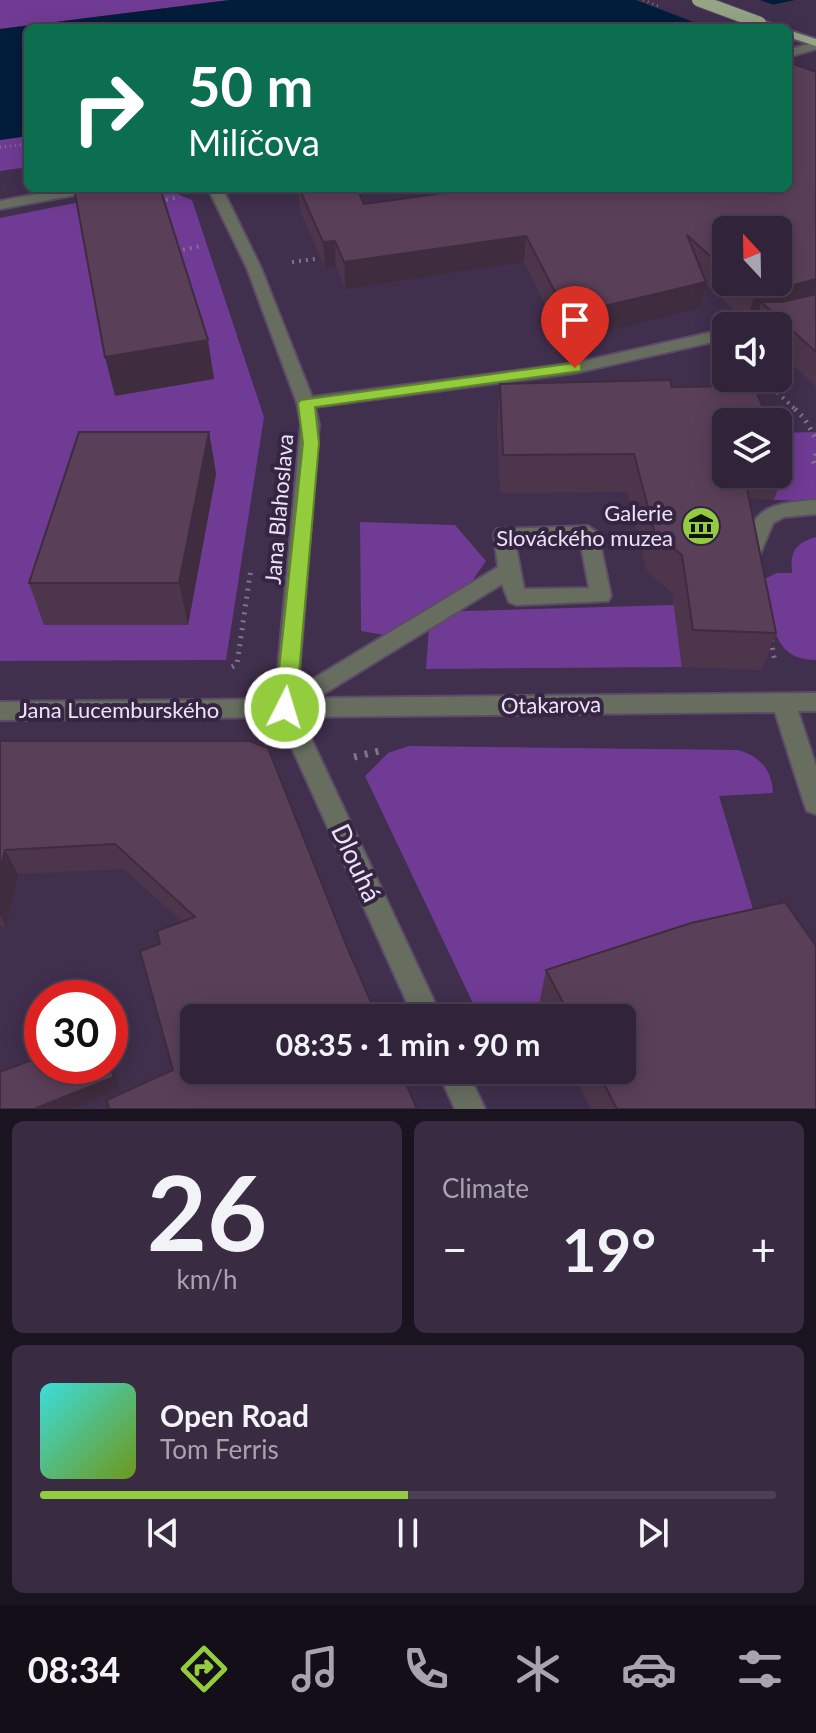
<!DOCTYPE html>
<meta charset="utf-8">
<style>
:root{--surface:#30233a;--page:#382b42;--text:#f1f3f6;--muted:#a8a4af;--line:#4b4054;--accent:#93cd3d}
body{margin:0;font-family:Lato,sans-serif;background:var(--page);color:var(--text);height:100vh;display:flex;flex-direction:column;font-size:30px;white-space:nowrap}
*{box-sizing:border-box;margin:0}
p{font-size:26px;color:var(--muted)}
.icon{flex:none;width:44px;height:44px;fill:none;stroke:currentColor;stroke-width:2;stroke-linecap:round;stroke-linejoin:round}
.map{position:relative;height:1109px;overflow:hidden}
.details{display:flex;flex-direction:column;gap:12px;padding:12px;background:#1a1320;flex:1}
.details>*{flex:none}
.guide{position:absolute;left:24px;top:24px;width:768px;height:168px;border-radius:12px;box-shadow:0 4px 20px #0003,0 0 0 2px var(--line);background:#0b6e4f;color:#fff;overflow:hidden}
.needle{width:52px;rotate:338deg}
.tools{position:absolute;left:712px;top:216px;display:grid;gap:16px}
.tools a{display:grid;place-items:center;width:80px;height:80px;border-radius:12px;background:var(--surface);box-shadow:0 4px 20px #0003,0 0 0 2px var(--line);font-size:40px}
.speed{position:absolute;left:24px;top:980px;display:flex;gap:16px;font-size:40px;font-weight:700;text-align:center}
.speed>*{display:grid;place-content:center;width:104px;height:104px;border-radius:50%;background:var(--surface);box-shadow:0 4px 20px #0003,0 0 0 2px var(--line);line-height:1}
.speed .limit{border:12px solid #d22;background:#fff;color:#111}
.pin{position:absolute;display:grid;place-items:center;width:68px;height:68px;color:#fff;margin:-82px -34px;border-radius:50% 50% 50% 0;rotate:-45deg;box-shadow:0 0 8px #0007}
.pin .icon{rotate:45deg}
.me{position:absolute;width:88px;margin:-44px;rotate:5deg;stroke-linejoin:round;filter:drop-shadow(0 0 6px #0008)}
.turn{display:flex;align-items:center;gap:28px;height:168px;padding:0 32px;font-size:36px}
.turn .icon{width:104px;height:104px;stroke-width:2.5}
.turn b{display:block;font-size:56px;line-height:68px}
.big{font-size:60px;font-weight:700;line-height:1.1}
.details .card{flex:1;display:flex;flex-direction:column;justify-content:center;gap:12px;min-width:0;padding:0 28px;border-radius:12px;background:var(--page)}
.details .dial{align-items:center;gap:0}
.dial b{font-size:104px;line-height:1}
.song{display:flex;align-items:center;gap:24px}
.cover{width:96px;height:96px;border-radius:12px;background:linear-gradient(135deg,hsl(180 70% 55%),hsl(80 70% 35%))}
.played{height:8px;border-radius:4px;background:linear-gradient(90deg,var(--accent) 50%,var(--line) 50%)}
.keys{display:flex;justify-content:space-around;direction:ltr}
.heat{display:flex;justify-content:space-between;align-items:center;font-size:44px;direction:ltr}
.details .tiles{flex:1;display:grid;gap:12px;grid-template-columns:1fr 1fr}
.card:last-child{grid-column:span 2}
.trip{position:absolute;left:180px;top:1004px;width:456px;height:80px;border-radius:12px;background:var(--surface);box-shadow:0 4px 20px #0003,0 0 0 2px var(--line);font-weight:700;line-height:80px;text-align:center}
.dock{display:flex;height:128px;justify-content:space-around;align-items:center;background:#130e17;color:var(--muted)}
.dock .icon{width:56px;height:56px}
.dock .selected{color:var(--accent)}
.dock b{font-size:36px;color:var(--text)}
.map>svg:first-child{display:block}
.green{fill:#703b94}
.water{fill:#001d3a}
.pier{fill:#402f4d}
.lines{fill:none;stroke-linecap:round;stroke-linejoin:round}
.minor-casing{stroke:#5c4c68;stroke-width:4}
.major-casing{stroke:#5c4c68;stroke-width:4}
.path-far3{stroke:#80728c;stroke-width:3;stroke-dasharray:1 4;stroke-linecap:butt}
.path-far2{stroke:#80728c;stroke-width:4;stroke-dasharray:2 5;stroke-linecap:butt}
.path-far1{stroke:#80728c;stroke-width:5;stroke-dasharray:2 6;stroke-linecap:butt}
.path{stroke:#80728c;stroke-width:7;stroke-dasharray:3 8;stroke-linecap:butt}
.minor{fill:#676e5f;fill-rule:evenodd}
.major{fill:#95a485;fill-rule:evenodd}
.major-bridge-casing{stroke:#5c4c68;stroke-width:14;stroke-linecap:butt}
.path-bridge{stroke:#80728c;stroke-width:3;stroke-dasharray:1 4;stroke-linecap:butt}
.major-bridge{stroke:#95a485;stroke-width:12}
.wall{fill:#4d364c;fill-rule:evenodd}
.shaded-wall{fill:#3f2c3e}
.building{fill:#5a3f58;stroke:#3f2c3e;stroke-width:2}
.route{fill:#93cd3d;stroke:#608528;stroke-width:2}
.labels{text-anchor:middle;stroke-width:8;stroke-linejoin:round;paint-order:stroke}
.street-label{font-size:22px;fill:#ece2f5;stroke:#352542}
.poi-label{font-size:22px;fill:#ece2f5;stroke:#352542;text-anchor:end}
.near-street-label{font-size:26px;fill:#ece2f5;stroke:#352542}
</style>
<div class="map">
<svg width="816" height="1109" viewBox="0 0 816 1109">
<rect width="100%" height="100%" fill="#402f4d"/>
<path class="green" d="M 0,0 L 229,0 L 0,29 Z
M 28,136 L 28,167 L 0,171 L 0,140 Z
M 150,188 L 176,188 L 179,195 L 192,200 L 264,417 L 226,660 L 0,661 L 0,218 Z
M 816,432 L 816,501 L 772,500 L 778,474 L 778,433 Z
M 360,522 L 455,525 L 486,561 L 468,587 L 408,639 L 361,631 Z
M 816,537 L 816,660 C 769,660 773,616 765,579 L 776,573 L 792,573 C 790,552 795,543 816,537 Z
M 674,605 L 682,667 L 426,669 L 430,612 Z
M 409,746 L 738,750 C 760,756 772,770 773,793 L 719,796 L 758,926 L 514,1018 L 480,1018 L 365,776 L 388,753 Z"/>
<path class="water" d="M 230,0 L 795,0 L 665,28 L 28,28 L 28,136 L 0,140 L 0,29 Z"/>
<path class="pier" d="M 636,0 L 760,0 L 780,7 L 701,25 Z"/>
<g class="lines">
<g class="minor-casing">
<path id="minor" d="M 816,42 L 816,49 L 788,57 L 788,50 Z
M 69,188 L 98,188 L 91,192 L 0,209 L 0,201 Z
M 208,188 L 222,188 L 261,268 L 312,397 L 575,363 L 726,329 L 726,339 L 575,373 L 315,407 L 319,424 L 298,688 L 498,567 L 494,534 L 497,529 L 588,526 L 598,533 L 611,596 L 608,601 L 516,605 L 509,602 L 502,584 L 317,698 L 816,693 L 816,711 L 798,711 L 816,766 L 816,814 L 807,811 L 804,803 L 775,712 L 301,717 L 442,1018 L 414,1018 L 278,717 L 0,720 L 0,702 L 275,699 L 301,424 L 297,403 L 247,268 ZM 580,540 L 589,588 L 524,589 L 515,541 Z
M 816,500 L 816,514 L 784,517 L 773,523 L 760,554 L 746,554 L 743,549 C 753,505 775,503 816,500 Z
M 437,1070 L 467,1070 L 485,1109 L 455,1109 Z"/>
</g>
<g class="major-casing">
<path id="major" d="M 760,20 L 778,26 L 779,28 L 756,25 L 756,21 Z
M 788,30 L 816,39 L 816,46 L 788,37 Z"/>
</g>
<path class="path-far3" d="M 0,147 L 28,144"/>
<path class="path-far2" d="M 159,201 L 180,197
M 176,251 L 201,246
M 292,262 L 315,259
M 762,378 L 797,411"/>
<path class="path-far1" d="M 795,409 L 804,418 L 816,439
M 816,454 L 813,460 L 816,468
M 771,640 L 775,662
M 232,667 L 237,664 L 251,568"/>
<path class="path" d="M 354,757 L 379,751"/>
<use href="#minor" class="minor"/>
<use href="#major" class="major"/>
<g class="major-bridge-casing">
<path id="major-bridge" d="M 698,0 L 760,23"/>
</g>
<path class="path-bridge" d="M 643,0 L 661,7"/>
<use href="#major-bridge" class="major-bridge"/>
</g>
<path class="wall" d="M 816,72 L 816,387 L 778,351 L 778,326 L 755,326 L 757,320 L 747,322 L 705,283 L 700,308 L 564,342 L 524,262 L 345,289 L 336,267 L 325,268 L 300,211 L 298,188 L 357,188 L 364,204 L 788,188 ZM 726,230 L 778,282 L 726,282 Z
M 500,384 L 672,387 L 726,474 L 778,474 L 778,443 L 786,463 L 774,500 L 749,498 L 776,633 L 762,670 L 682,667 L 672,593 L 647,571 L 627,492 L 500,493 L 497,421 Z
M 209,432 L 216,474 L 188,625 L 44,625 L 29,583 Z
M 0,741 L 250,741 L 173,1070 L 160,944 L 182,922 L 124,869 L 18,874 L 6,926 L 0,926 Z
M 546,970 L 816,1109 L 591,1109 L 571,1070 L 622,1070 L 622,1018 L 546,1018 L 539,1004 Z"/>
<path class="shaded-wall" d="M 526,236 L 524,262 L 345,289 L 344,262 Z
M 335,241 L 336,267 L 325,268 L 323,242 Z
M 816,279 L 816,303 L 761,302 L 757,320 L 747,322 L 754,296 Z
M 706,282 L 700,308 L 564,342 L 567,315 Z
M 208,340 L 214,379 L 115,396 L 105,357 Z
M 209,432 L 216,474 L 188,625 L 179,583 Z
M 5,850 L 18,874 L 6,926 L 0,915 L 0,870 Z
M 110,1062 L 121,1089 L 70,1109 L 34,1109 L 110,1066 Z"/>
<path class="building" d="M 788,62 L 816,72 L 816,279 L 754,296 L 739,282 L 778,282 L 778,230 L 726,230 L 726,271 L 687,235 L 706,282 L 567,315 L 526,236 L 344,262 L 335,241 L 323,242 L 299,188 L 357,188 L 364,204 L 480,188 L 788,188 Z
M 74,188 L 160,188 L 208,340 L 105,357 Z
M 816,294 L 816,352 L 761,302 L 782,302 Z
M 670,380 L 672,387 L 754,386 L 769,422 L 726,422 L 726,474 L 744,474 L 776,633 L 693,630 L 682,555 L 655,534 L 634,454 L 503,455 L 500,384 Z
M 79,432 L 209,432 L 179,583 L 29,583 Z
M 778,443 L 786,463 L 778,462 Z
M 0,741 L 250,741 L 268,748 L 347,947 L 378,1018 L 194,1018 L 194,1070 L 400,1070 L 417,1109 L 109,1109 L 107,1100 L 173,1070 L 140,951 L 160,944 L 157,931 L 195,917 L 115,844 L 5,850 L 0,870 Z
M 785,902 L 816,946 L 816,1109 L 617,1109 L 597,1070 L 622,1070 L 622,1018 L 571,1018 L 546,970 L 691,923 Z
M 42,1056 L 42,1066 L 110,1066 L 114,1077 L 34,1109 L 0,1109 L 0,1072 Z"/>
<path class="route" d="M 575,363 L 581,364 L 581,371 L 315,407 L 319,443 L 296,708 L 293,714 L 285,717 L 278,714 L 275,708 L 303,443 L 298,403 L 301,400 Z"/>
<defs>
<g id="museum-disc" transform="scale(2)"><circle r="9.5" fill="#93cd3d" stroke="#352542"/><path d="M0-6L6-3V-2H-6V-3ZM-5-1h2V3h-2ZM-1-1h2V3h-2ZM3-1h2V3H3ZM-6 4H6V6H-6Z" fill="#111"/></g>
</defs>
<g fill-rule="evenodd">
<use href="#museum-disc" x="701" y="526"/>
</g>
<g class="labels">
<g class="street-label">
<text transform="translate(279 509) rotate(-85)" y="8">Jana Blahoslava</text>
<text transform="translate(551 705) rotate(-1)" y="8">Otakarova</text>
<text x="119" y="718">Jana Lucemburského</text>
</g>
<g class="poi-label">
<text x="673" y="521">Galerie<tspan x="673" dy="25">Slováckého muzea</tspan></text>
</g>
<g class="near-street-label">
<text transform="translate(356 863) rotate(65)" y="9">Dlouhá</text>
</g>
</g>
</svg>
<div class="tools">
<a><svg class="needle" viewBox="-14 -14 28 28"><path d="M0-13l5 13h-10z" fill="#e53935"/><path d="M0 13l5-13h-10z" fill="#a8a4af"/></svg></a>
<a><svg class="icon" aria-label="sound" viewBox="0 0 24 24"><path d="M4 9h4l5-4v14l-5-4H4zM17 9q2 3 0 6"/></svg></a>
<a><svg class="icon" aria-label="layers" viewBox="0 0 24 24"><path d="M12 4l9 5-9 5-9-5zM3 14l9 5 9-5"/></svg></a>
</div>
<div class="speed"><div class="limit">30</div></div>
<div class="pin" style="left:575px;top:368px;background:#d93025"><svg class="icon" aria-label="arrive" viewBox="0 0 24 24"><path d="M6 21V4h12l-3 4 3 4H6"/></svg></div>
<svg class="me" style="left:285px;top:708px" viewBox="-20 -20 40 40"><circle r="17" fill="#93cd3d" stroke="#fff" stroke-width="3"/><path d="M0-11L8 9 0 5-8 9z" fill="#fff"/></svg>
<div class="trip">08:35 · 1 min · 90 m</div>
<div class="guide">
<div class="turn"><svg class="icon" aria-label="right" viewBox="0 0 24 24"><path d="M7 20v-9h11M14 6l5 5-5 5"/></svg><div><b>50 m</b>Milíčova</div></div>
</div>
</div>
<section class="details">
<div class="tiles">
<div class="card dial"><b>26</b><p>km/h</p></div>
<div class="card"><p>Climate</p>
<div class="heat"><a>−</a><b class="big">19°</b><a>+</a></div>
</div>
<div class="card">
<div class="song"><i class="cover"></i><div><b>Open Road</b><p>Tom Ferris</p></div></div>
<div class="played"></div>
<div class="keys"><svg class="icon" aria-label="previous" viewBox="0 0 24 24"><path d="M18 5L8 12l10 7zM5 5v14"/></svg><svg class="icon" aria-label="pause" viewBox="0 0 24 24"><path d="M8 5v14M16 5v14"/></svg><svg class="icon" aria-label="next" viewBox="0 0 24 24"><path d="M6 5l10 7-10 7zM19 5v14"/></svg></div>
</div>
</div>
</section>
<nav class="dock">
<b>08:34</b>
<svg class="icon selected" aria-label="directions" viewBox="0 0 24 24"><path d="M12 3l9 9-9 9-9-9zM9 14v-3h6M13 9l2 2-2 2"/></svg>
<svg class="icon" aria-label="music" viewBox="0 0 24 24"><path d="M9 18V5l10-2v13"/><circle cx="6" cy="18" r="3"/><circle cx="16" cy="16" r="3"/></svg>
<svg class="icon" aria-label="phone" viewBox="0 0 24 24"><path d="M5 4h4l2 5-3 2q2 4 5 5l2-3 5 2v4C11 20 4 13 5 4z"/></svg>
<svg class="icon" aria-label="climate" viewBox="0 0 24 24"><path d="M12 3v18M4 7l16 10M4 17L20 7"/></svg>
<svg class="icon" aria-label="car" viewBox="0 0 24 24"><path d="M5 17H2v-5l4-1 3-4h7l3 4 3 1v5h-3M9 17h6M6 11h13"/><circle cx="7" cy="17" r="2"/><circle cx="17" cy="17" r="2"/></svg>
<svg class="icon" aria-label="filters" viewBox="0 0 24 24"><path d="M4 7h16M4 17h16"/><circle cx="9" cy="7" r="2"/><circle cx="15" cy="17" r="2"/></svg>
</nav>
